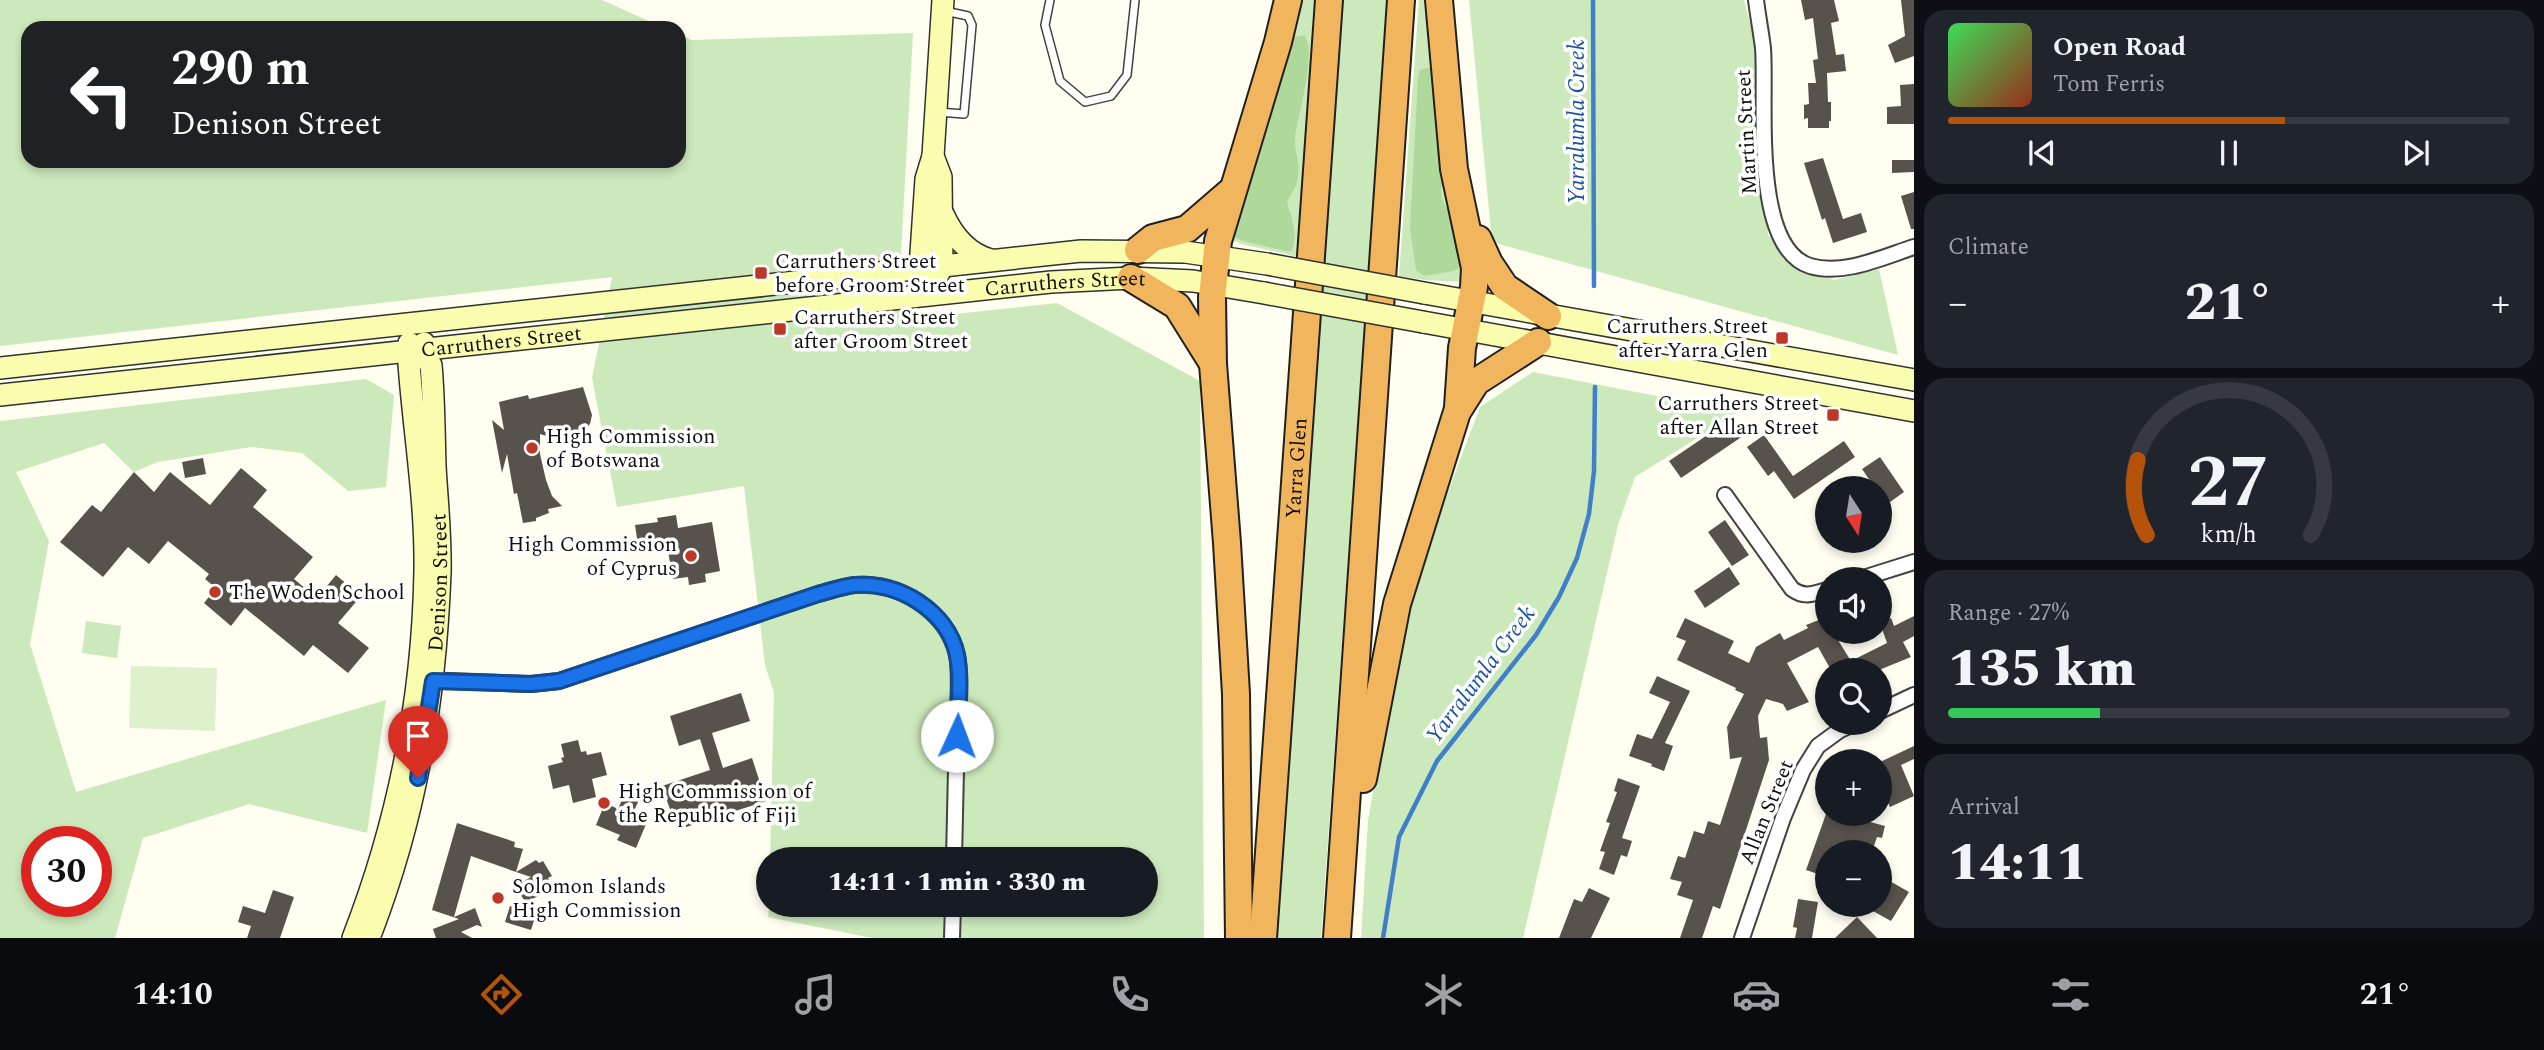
<!DOCTYPE html>
<meta charset="utf-8">
<style>
:root{--surface:#171b24;--page:#20242c;--text:#f1f3f6;--muted:#9ea1a6;--line:#363941;--accent:#b45309}
body{margin:0;font-family:Spectral,serif;background:var(--page);color:var(--text);height:100vh;display:flex;flex-direction:column;font-size:26px;white-space:nowrap}
*{box-sizing:border-box;margin:0}
p{font-size:23px;color:var(--muted)}
.icon{flex:none;width:38px;height:38px;fill:none;stroke:currentColor;stroke-width:2;stroke-linecap:round;stroke-linejoin:round}
.map{position:relative;flex:1;overflow:hidden}
.details{display:flex;flex-direction:column;gap:10px;padding:10px;background:#0d0f14;width:630px}
.details>*{flex:none}
.hud{position:absolute;left:21px;top:21px;width:665px;height:147px;border-radius:21px;box-shadow:0 4px 10px #0003;background:#202124;color:#fff;overflow:hidden}
.needle{width:46px;rotate:168deg}
.controls{position:absolute;left:1815px;top:476px;display:grid;gap:14px}
.controls a{display:grid;place-items:center;width:77px;height:77px;border-radius:50%;background:var(--surface);box-shadow:0 4px 10px #0003;font-size:35px}
.speed{position:absolute;left:21px;top:826px;display:flex;gap:14px;font-size:35px;font-weight:700;text-align:center}
.speed>*{display:grid;place-content:center;width:91px;height:91px;border-radius:50%;background:var(--surface);box-shadow:0 4px 10px #0003;line-height:1}
.speed .limit{border:10px solid #d22;background:#fff;color:#111}
.pin{position:absolute;display:grid;place-items:center;width:60px;height:60px;color:#fff;margin:-72px -30px;border-radius:50% 50% 50% 0;rotate:-45deg;box-shadow:0 0 7px #0007}
.pin .icon{rotate:45deg}
.me{position:absolute;width:77px;margin:-38px;rotate:2deg;stroke-linejoin:round;filter:drop-shadow(0 0 5px #0008)}
.turn{display:flex;align-items:center;gap:24px;height:147px;padding:0 35px;font-size:32px}
.turn .icon{width:91px;height:91px;stroke-width:2.5}
.turn b{display:block;font-size:49px;line-height:60px}
.big{font-size:52px;font-weight:800;line-height:1.1}
.details .card{flex:1;display:flex;flex-direction:column;justify-content:center;gap:10px;min-width:0;padding:0 24px;border-radius:21px;background:var(--page)}
.details .dial{align-items:center;gap:0}
.dial svg{height:182px;overflow:visible;fill:none;stroke:var(--line);stroke-width:7;stroke-linecap:round;text-anchor:middle}
.dial text{fill:var(--text);stroke:none}
.song{display:flex;align-items:center;gap:21px}
.cover{width:84px;height:84px;border-radius:10px;background:linear-gradient(135deg,hsl(130 70% 55%),hsl(10 70% 35%))}
.played{height:7px;border-radius:4px;background:linear-gradient(90deg,var(--accent) 60%,var(--line) 60%)}
.keys{display:flex;justify-content:space-around;direction:ltr}
.heat{display:flex;justify-content:space-between;align-items:center;font-size:38px;direction:ltr}
.charge{height:10px;border-radius:5px;background:linear-gradient(90deg,#34c759 27%,var(--line) 0)}
.trip{position:absolute;left:756px;top:847px;width:402px;height:70px;border-radius:35px;background:var(--surface);box-shadow:0 4px 10px #0003;font-weight:800;line-height:70px;text-align:center}
.tabs{display:flex;height:112px;justify-content:space-around;align-items:center;background:#090b0e;color:var(--muted)}
.tabs .icon{width:49px;height:49px}
.tabs .on{color:var(--accent)}
.tabs b{font-size:32px;color:var(--text)}
main{display:flex;flex:1;min-height:0}
.map>svg:first-child{display:block}
.green{fill:#cce9bb;fill-rule:evenodd}
.forest{fill:#aed99b}
.pitch{fill:#dff0cd}
.lines{fill:none;stroke-linecap:round;stroke-linejoin:round}
.stream{stroke:#407fca;stroke-width:4.5}
.building{fill:#58524c}
.lane-casing{stroke:#424242;stroke-width:10}
.street-casing{stroke:#424242;stroke-width:18}
.secondary-casing{stroke:#313131;stroke-width:24}
.highway-casing{stroke:#202020;stroke-width:30}
.lane{stroke:#fff;stroke-width:7}
.street{stroke:#fff;stroke-width:14}
.secondary{stroke:#fafdae;stroke-width:21}
.highway{stroke:#f1b65d;stroke-width:26}
.secondary-bridge-casing{stroke:#313131;stroke-width:24;stroke-linecap:butt}
.secondary-bridge{stroke:#fafdae;stroke-width:21}
.route-casing{stroke:#114b97;stroke-width:18}
.route{stroke:#1a73e8;stroke-width:12}
.poi-dot{fill:#bd3829;stroke:#fff;stroke-width:2.5}
.labels{text-anchor:middle;stroke-width:7;stroke-linejoin:round;paint-order:stroke}
.street-label{font-size:21px;fill:#0f0f0f;stroke:#fff}
.poi-label{font-size:21px;fill:#0f0f0f;stroke:#fff;text-anchor:start}
.water-label{font-size:23px;font-style:italic;fill:#1a529f;stroke:#fff}
</style>
<main>
<div class="map">
<svg width="1914" height="938" viewBox="0 0 1914 938">
<rect width="100%" height="100%" fill="#fffef1"/>
<path class="green" d="M 0,0 L 602,0 L 664,28 L 28,28 L 28,161 L 679,161 L 679,35 L 692,40 L 913,33 L 901,254 L 908,319 L 1057,303 L 1200,381 L 1204,938 L 872,938 L 768,917 L 769,905 L 1146,905 L 1146,859 L 770,859 L 774,693 L 765,665 L 744,486 L 617,507 L 592,378 L 612,277 L 0,346 Z
M 1296,0 L 1317,0 L 1298,257 L 1241,244 L 1230,239 Z
M 1340,0 L 1388,0 L 1321,938 L 1274,938 Z
M 1419,0 L 1435,0 L 1464,282 L 1424,280 L 1399,276 Z
M 1469,0 L 1744,0 L 1757,50 L 1768,235 L 1796,265 L 1834,280 L 1879,269 L 1898,355 L 1492,242 Z
M 1533,372 L 1739,412 L 1635,477 L 1618,525 L 1523,938 L 1361,938 L 1368,821 L 1404,609 L 1480,407 Z
M 366,379 L 394,395 L 386,487 L 348,491 L 302,453 L 251,447 L 158,462 L 134,472 L 104,443 L 16,472 L 49,541 L 30,644 L 76,792 L 386,700 L 367,833 L 249,804 L 143,838 L 115,938 L 0,938 L 0,421 ZM 37,842 L 96,842 L 96,901 L 37,901 Z
M 86,621 L 121,626 L 117,658 L 82,653 Z"/>
<path class="forest" d="M 1304,35 C 1318,50 1297,118 1295,138 C 1294,154 1302,163 1297,182 C 1295,189 1290,195 1287,202 C 1292,219 1298,233 1292,251 L 1285,251 L 1243,241 L 1236,238 L 1233,232 C 1247,184 1263,137 1278,89 C 1283,73 1283,50 1294,37 Z
M 1432,67 L 1446,172 L 1441,189 L 1442,198 L 1446,208 L 1454,216 L 1463,266 L 1454,271 L 1424,276 L 1416,270 L 1410,229 L 1418,77 L 1420,70 Z"/>
<path class="pitch" d="M 131,666 L 217,668 L 215,731 L 129,728 Z"/>
<g class="lines">
<path class="stream" d="M 1593,0 L 1594,286
M 1383,938 L 1399,837 L 1437,761 L 1536,635 L 1559,597 L 1577,558 L 1589,514 L 1594,471 L 1595,387"/>
</g>
<path class="building" d="M 1801,0 L 1834,0 L 1839,21 L 1831,23 L 1836,55 L 1844,54 L 1846,71 L 1827,73 L 1828,102 L 1831,102 L 1831,121 L 1829,121 L 1829,128 L 1808,128 L 1808,118 L 1804,119 L 1804,105 L 1809,104 L 1808,83 L 1816,83 L 1813,60 L 1818,59 L 1813,18 L 1805,20 Z
M 1901,0 L 1914,0 L 1914,56 L 1895,63 L 1888,45 L 1905,36 Z
M 1914,84 L 1914,124 L 1887,124 L 1887,107 L 1901,106 L 1900,85 Z
M 1823,158 L 1843,219 L 1861,213 L 1867,232 L 1833,243 L 1825,218 L 1822,220 L 1804,163 Z
M 1892,160 L 1914,160 L 1914,172 L 1892,173 Z
M 1914,192 L 1914,229 L 1911,229 L 1901,196 Z
M 583,387 L 592,415 L 590,424 L 583,431 L 576,433 L 553,438 L 540,434 L 540,454 L 546,480 L 552,496 L 562,506 L 548,509 L 549,513 L 536,518 L 536,521 L 523,523 L 517,493 L 514,494 L 507,454 L 502,473 L 492,420 L 504,430 L 499,402 L 528,395 L 529,399 Z
M 1731,419 L 1743,436 L 1681,478 L 1669,461 Z
M 1764,435 L 1793,476 L 1844,441 L 1855,457 L 1794,499 L 1774,471 L 1768,476 L 1747,447 Z
M 1880,457 L 1904,492 L 1886,505 L 1880,495 L 1880,488 L 1875,488 L 1862,469 Z
M 203,458 L 206,474 L 185,478 L 182,462 Z
M 241,468 L 267,490 L 253,507 L 313,557 L 294,579 L 317,598 L 336,575 L 361,596 L 338,623 L 369,648 L 348,673 L 313,645 L 304,656 L 245,608 L 231,626 L 204,603 L 216,588 L 205,579 L 209,574 L 168,541 L 149,564 L 128,547 L 103,577 L 60,542 L 92,505 L 101,512 L 134,472 L 154,492 L 170,472 L 210,505 Z
M 676,515 L 678,528 L 712,522 L 720,571 L 705,574 L 706,582 L 689,585 L 688,577 L 673,579 L 666,540 L 638,545 L 635,525 L 658,522 L 657,518 Z
M 1725,520 L 1749,555 L 1732,566 L 1708,532 Z
M 1729,567 L 1740,584 L 1705,608 L 1694,591 Z
M 1914,616 L 1914,636 L 1903,642 L 1911,657 L 1879,670 L 1831,670 L 1818,647 L 1787,663 L 1809,702 L 1787,711 L 1783,704 L 1766,699 L 1758,716 L 1760,738 L 1767,737 L 1769,760 L 1720,909 L 1713,906 L 1702,938 L 1680,938 L 1693,900 L 1677,895 L 1682,882 L 1670,879 L 1678,856 L 1685,858 L 1694,831 L 1704,834 L 1708,821 L 1720,825 L 1742,757 L 1730,759 L 1727,727 L 1744,694 L 1735,690 L 1736,688 L 1677,660 L 1686,641 L 1676,637 L 1685,618 L 1734,641 L 1728,653 L 1749,663 L 1756,647 L 1780,633 L 1784,640 L 1808,628 L 1806,625 L 1827,617 L 1827,632 L 1833,632 L 1851,661 L 1887,643 L 1880,623 L 1891,618 L 1894,626 Z
M 1657,676 L 1690,691 L 1665,743 L 1673,746 L 1664,771 L 1651,766 L 1652,764 L 1629,756 L 1637,734 L 1652,739 L 1670,702 L 1649,693 Z
M 741,693 L 750,721 L 712,733 L 723,768 L 752,758 L 766,801 L 677,830 L 662,786 L 710,770 L 700,739 L 679,746 L 670,716 Z
M 578,740 L 581,752 L 586,751 L 587,755 L 601,752 L 607,775 L 592,779 L 596,797 L 573,803 L 569,785 L 553,789 L 548,766 L 563,762 L 561,758 L 564,757 L 561,744 Z
M 1914,746 L 1914,759 L 1901,765 L 1914,796 L 1890,807 L 1880,785 L 1880,762 Z
M 1618,778 L 1640,786 L 1622,838 L 1632,841 L 1627,857 L 1621,855 L 1614,875 L 1599,869 L 1605,852 L 1600,851 L 1610,823 L 1606,822 L 1617,792 L 1614,791 Z
M 627,787 L 642,793 L 634,811 L 649,817 L 636,848 L 617,840 L 620,835 L 596,825 L 605,803 L 616,808 L 617,812 Z
M 1826,814 L 1876,814 L 1863,820 L 1885,826 L 1882,838 L 1877,837 L 1872,852 L 1827,852 L 1827,877 L 1806,870 Z
M 457,823 L 515,842 L 514,847 L 523,849 L 516,872 L 471,856 L 454,917 L 475,908 L 482,927 L 477,925 L 461,932 L 472,938 L 436,938 L 433,929 L 459,919 L 432,910 Z
M 536,860 L 539,863 L 543,861 L 552,876 L 548,878 L 553,887 L 526,903 L 515,886 L 531,877 L 516,872 Z
M 1888,880 L 1909,892 L 1891,921 L 1862,905 L 1880,905 L 1880,895 Z
M 1589,888 L 1610,898 L 1591,938 L 1559,938 L 1574,899 L 1582,902 Z
M 273,890 L 294,897 L 280,938 L 247,938 L 251,926 L 238,922 L 243,906 L 265,913 Z
M 1798,899 L 1818,902 L 1812,938 L 1795,938 L 1797,928 L 1793,927 Z
M 510,906 L 536,914 L 531,930 L 505,922 Z
M 1857,917 L 1877,938 L 1835,938 Z"/>
<g class="lines">
<g class="lane-casing">
<path id="lane" d="M 1050,0 L 1045,25 L 1060,81 L 1085,102 L 1111,96 L 1127,75 L 1135,0
M 938,112 L 964,114 L 972,25 L 968,16 L 945,11"/>
</g>
<g class="street-casing">
<path id="street" d="M 1756,0 C 1758,16 1761,32 1763,48 C 1767,98 1750,247 1810,266 C 1843,276 1883,257 1914,247
M 1725,495 L 1792,589 C 1804,598 1813,594 1827,590
M 1860,579 L 1914,562
M 423,680 L 531,684 L 559,681 L 818,594 C 830,591 843,586 855,585 C 898,581 947,611 957,655 C 961,677 958,703 957,725 C 956,770 955,814 954,859
M 1880,711 L 1914,695
M 952,938 L 953,905
M 1742,938 L 1783,818 L 1803,770 L 1818,746 L 1840,730 L 1856,723"/>
</g>
<g class="secondary-casing">
<g id="secondary">
<path d="M 933,156 L 941,177 L 942,266 L 936,279"/>
<path d="M 943,214 C 953,236 968,254 991,260"/>
<path d="M 924,279 L 920,268 L 926,179 L 933,156 L 943,0"/>
<path d="M 1424,293 L 1914,380"/>
<path d="M 1423,322 L 1914,411"/>
<path d="M 0,368 L 1081,251 L 1185,252 L 1267,264"/>
<path id="s1" d="M 0,395 L 1051,282 L 1131,278 L 1193,281 L 1264,293"/>
<path d="M 353,938 C 399,820 423,697 425,570 C 426,501 414,432 409,364 L 424,343"/>
<path id="s2" d="M 369,938 C 416,817 435,702 440,573 C 441,538 437,501 435,466 C 434,433 434,398 431,365 L 418,349 L 409,343"/>
</g>
</g>
<g class="highway-casing">
<g id="highway">
<path d="M 1439,0 L 1454,169 L 1475,268 L 1474,287 L 1462,348 L 1458,407"/>
<path d="M 1478,239 L 1489,263 L 1505,287 L 1548,316"/>
<path d="M 1138,250 L 1153,238 L 1187,229 L 1231,191"/>
<path d="M 1131,278 L 1177,306 L 1212,362"/>
<path d="M 1363,779 L 1397,604 L 1457,412 L 1476,382 L 1538,342"/>
<path d="M 1239,938 L 1236,694 L 1227,543 L 1213,364 L 1212,297 L 1218,241 L 1278,42 L 1288,0"/>
<path id="s3" d="M 1263,938 L 1329,0"/>
<path d="M 1337,938 L 1401,0"/>
</g>
</g>
<use href="#lane" class="lane"/>
<use href="#street" class="street"/>
<use href="#secondary" class="secondary"/>
<use href="#highway" class="highway"/>
<g class="secondary-bridge-casing">
<path id="secondary-bridge" d="M 1267,264 L 1424,293
M 1264,293 L 1423,322"/>
</g>
<use href="#secondary-bridge" class="secondary-bridge"/>
</g>
<g class="lines">
<g class="route-casing">
<path id="route" d="M 418,778 L 433,681 L 531,684 L 559,681 L 818,594 C 830,591 843,586 855,585 C 898,581 948,611 957,655 C 962,681 958,710 957,736"/>
</g>
<use href="#route" class="route"/>
</g>
<g class="poi-dot">
<rect x="754" y="266" width="14" height="14" rx="3.5"/>
<rect x="773" y="322" width="14" height="14" rx="3.5"/>
<rect x="1775" y="331" width="14" height="14" rx="3.5"/>
<rect x="1826" y="408" width="14" height="14" rx="3.5"/>
<circle cx="532" cy="448" r="7"/>
<circle cx="691" cy="556" r="7"/>
<circle cx="215" cy="592" r="7"/>
<circle cx="604" cy="803" r="7"/>
<circle cx="498" cy="898" r="7"/>
</g>
<g class="labels">
<g class="street-label">
<text transform="translate(1746 132) rotate(-93)" y="7">Martin Street</text>
<text dy="7" stroke="none"><textPath href="#s1" startOffset="1071">Carruthers Street</textPath></text>
<text dy="7" stroke="none"><textPath href="#s1" startOffset="504">Carruthers Street</textPath></text>
<text dy="7" stroke="none"><textPath href="#s3" startOffset="471">Yarra Glen</textPath></text>
<text dy="7" stroke="none"><textPath href="#s2" startOffset="364">Denison Street</textPath></text>
<text transform="translate(1766 812) rotate(-68)" y="7">Allan Street</text>
</g>
<g class="poi-label">
<text x="775" y="268">Carruthers Street<tspan x="775" dy="24">before Groom Street</tspan></text>
<text x="794" y="324">Carruthers Street<tspan x="794" dy="24">after Groom Street</tspan></text>
<text x="1768" y="333" text-anchor="end">Carruthers Street<tspan x="1768" dy="24">after Yarra Glen</tspan></text>
<text x="1819" y="410" text-anchor="end">Carruthers Street<tspan x="1819" dy="24">after Allan Street</tspan></text>
<text x="546" y="443">High Commission<tspan x="546" dy="24">of Botswana</tspan></text>
<text x="677" y="551" text-anchor="end">High Commission<tspan x="677" dy="24">of Cyprus</tspan></text>
<text x="229" y="599">The Woden School</text>
<text x="618" y="798">High Commission of<tspan x="618" dy="24">the Republic of Fiji</tspan></text>
<text x="512" y="893">Solomon Islands<tspan x="512" dy="24">High Commission</tspan></text>
</g>
<g class="water-label">
<text transform="translate(1576 122) rotate(-90)" y="8">Yarralumla Creek</text>
<text transform="translate(1480 674) rotate(-53)" y="8">Yarralumla Creek</text>
</g>
</g>
</svg>
<div class="controls">
<a><svg class="needle" viewBox="-14 -14 28 28"><path d="M0-13l5 13h-10z" fill="#e53935"/><path d="M0 13l5-13h-10z" fill="#9ea1a6"/></svg></a>
<a><svg class="icon" aria-label="sound" viewBox="0 0 24 24"><path d="M4 9h4l5-4v14l-5-4H4zM17 9q2 3 0 6"/></svg></a>
<a><svg class="icon" aria-label="search" viewBox="0 0 24 24"><circle cx="10" cy="10" r="6"/><path d="M15 15l6 6"/></svg></a>
<a>+</a>
<a>−</a>
</div>
<div class="speed"><div class="limit">30</div></div>
<div class="pin" style="left:418px;top:778px;background:#d93025"><svg class="icon" aria-label="arrive" viewBox="0 0 24 24"><path d="M6 21V4h12l-3 4 3 4H6"/></svg></div>
<svg class="me" style="left:957px;top:736px" viewBox="-20 -20 40 40"><circle r="19" fill="#fff"/><path d="M0-13L10 11 0 6-10 11z" fill="#1a73e8"/></svg>
<div class="trip">14:11 · 1 min · 330 m</div>
<div class="hud">
<div class="turn"><svg class="icon" aria-label="left" viewBox="0 0 24 24"><path d="M17 20v-9H6M10 6l-5 5 5 5"/></svg><div><b>290 m</b>Denison Street</div></div>
</div>
</div>
<section class="details">
<div class="card">
<div class="song"><i class="cover"></i><div><b>Open Road</b><p>Tom Ferris</p></div></div>
<div class="played"></div>
<div class="keys"><svg class="icon" aria-label="previous" viewBox="0 0 24 24"><path d="M18 5L8 12l10 7zM5 5v14"/></svg><svg class="icon" aria-label="pause" viewBox="0 0 24 24"><path d="M8 5v14M16 5v14"/></svg><svg class="icon" aria-label="next" viewBox="0 0 24 24"><path d="M6 5l10 7-10 7zM19 5v14"/></svg></div>
</div>
<div class="card"><p>Climate</p>
<div class="heat"><a>−</a><b class="big">21°</b><a>+</a></div>
</div>
<div class="card dial"><svg viewBox="0 0 100 80">
<path d="M14 69A42 42 0 1 1 86 69"/>
<path d="M14 69A42 42 0 0 1 10 36" stroke="#b45309"/>
<text x="50" y="56" font-size="32" font-weight="700">27</text>
<text x="50" y="72" font-size="11">km/h</text>
</svg></div>
<div class="card"><p>Range · 27%</p><b class="big">135 km</b><div class="charge"></div></div>
<div class="card"><p>Arrival</p><b class="big">14:11</b></div>
</section>
</main>
<nav class="tabs">
<b>14:10</b>
<svg class="icon on" aria-label="directions" viewBox="0 0 24 24"><path d="M12 3l9 9-9 9-9-9zM9 14v-3h6M13 9l2 2-2 2"/></svg>
<svg class="icon" aria-label="music" viewBox="0 0 24 24"><path d="M9 18V5l10-2v13"/><circle cx="6" cy="18" r="3"/><circle cx="16" cy="16" r="3"/></svg>
<svg class="icon" aria-label="phone" viewBox="0 0 24 24"><path d="M5 4h4l2 5-3 2q2 4 5 5l2-3 5 2v4C11 20 4 13 5 4z"/></svg>
<svg class="icon" aria-label="climate" viewBox="0 0 24 24"><path d="M12 3v18M4 7l16 10M4 17L20 7"/></svg>
<svg class="icon" aria-label="car" viewBox="0 0 24 24"><path d="M5 17H2v-5l4-1 3-4h7l3 4 3 1v5h-3M9 17h6M6 11h13"/><circle cx="7" cy="17" r="2"/><circle cx="17" cy="17" r="2"/></svg>
<svg class="icon" aria-label="filters" viewBox="0 0 24 24"><path d="M4 7h16M4 17h16"/><circle cx="9" cy="7" r="2"/><circle cx="15" cy="17" r="2"/></svg>
<b>21°</b>
</nav>
